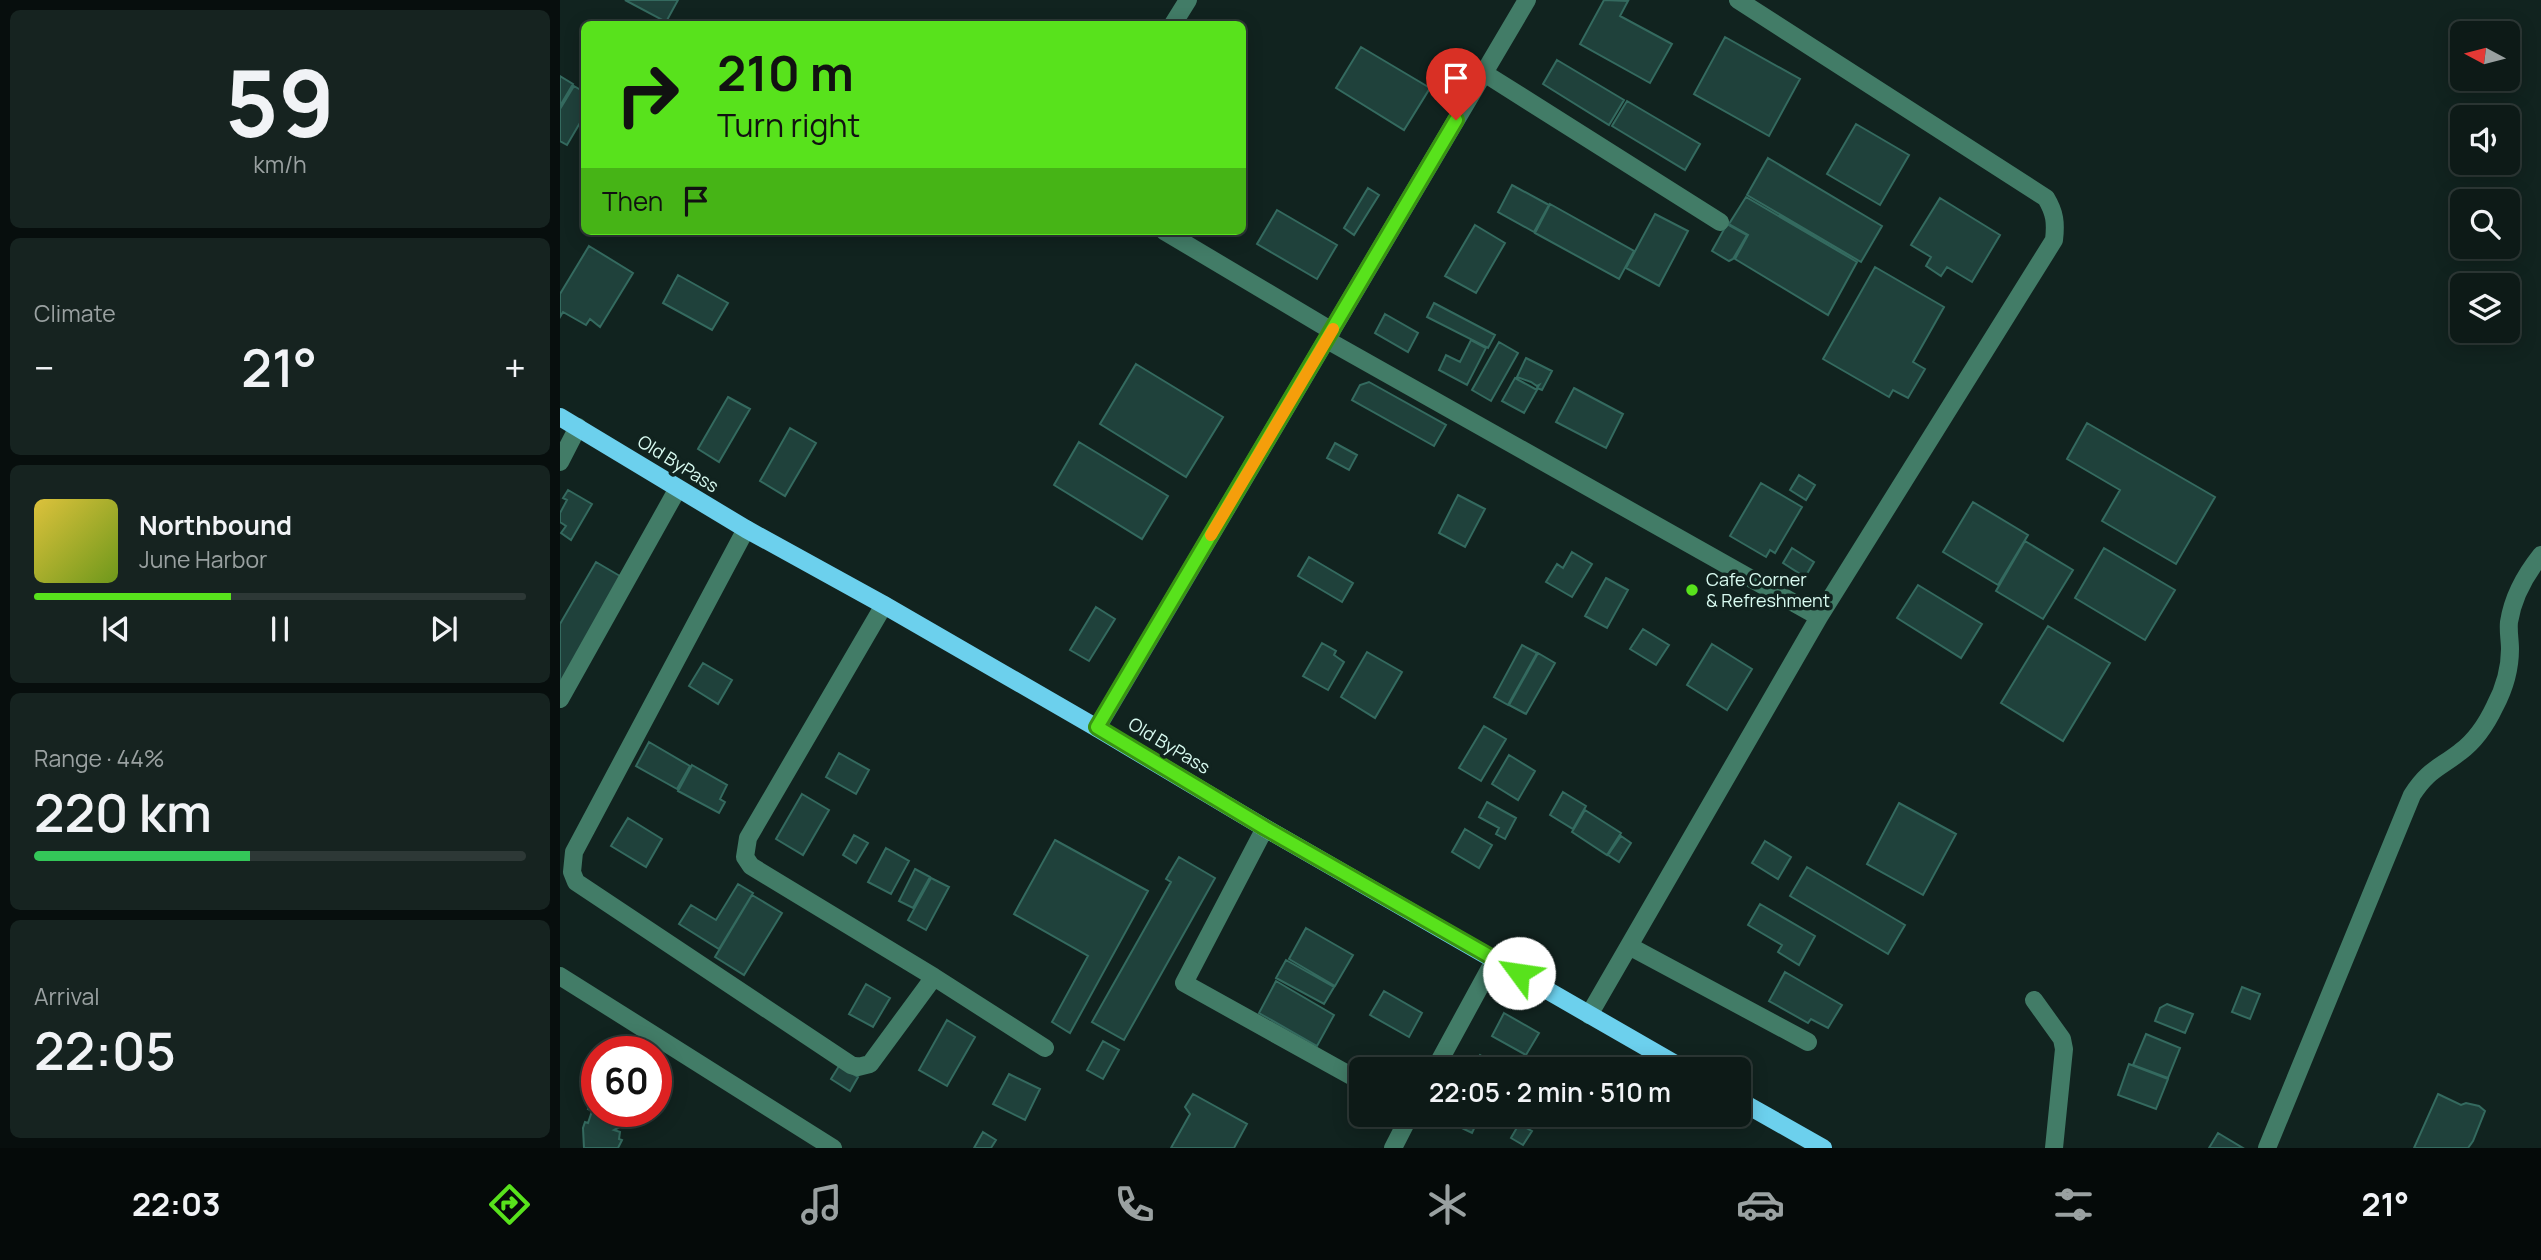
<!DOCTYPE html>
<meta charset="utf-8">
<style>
:root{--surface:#0d1a17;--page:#162320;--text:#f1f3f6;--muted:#9aa1a1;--line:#2d3836;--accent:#58e21c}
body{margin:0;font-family:Manrope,sans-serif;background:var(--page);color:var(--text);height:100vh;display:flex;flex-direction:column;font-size:26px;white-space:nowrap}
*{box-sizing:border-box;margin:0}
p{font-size:23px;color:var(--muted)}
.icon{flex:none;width:38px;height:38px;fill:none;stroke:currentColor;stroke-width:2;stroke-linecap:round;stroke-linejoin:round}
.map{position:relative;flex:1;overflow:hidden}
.sheet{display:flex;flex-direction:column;gap:10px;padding:10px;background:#070e0d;width:560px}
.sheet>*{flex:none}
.top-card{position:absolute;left:21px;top:21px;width:665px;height:214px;border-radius:10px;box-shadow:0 4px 18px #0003,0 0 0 2px var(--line);background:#58e21c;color:#111;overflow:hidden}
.needle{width:46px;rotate:277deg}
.tools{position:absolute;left:1890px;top:21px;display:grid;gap:14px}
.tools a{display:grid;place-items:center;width:70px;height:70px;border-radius:10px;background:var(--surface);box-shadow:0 4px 18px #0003,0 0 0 2px var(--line);font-size:35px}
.speed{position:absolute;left:21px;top:1036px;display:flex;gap:14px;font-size:35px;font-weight:700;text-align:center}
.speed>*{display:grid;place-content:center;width:91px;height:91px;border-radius:50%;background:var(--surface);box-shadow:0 4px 18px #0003,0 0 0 2px var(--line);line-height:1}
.speed .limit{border:10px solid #d22;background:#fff;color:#111}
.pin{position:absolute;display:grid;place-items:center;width:60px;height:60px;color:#fff;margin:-72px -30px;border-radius:50% 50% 50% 0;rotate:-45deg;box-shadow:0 0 7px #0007}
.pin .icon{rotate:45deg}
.me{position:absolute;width:77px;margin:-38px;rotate:301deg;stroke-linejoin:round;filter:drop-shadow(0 0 5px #0008)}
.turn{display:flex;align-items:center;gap:24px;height:147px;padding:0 21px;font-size:32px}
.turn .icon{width:91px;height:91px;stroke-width:2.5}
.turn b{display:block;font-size:49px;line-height:60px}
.then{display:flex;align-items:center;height:66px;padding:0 21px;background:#0003;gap:14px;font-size:26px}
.big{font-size:52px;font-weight:600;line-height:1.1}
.sheet .tile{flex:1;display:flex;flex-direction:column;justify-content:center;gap:10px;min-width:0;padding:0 24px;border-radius:10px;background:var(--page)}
.sheet .dial{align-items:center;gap:0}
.dial b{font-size:91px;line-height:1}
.song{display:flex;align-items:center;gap:21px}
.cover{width:84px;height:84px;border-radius:10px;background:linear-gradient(135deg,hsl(50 70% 55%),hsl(80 70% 35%))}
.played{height:7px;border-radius:4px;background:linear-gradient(90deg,var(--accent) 40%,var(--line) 40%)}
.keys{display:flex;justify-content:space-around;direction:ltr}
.heat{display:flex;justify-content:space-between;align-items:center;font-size:38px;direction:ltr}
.charge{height:10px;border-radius:5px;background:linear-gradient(90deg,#34c759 44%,var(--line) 0)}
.trip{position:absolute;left:789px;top:1057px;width:402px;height:70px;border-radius:10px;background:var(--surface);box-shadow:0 4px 18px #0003,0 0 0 2px var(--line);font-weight:600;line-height:70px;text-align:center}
.tabs{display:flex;height:112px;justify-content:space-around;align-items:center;background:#050a09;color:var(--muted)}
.tabs .icon{width:49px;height:49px}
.tabs .selected{color:var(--accent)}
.tabs b{font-size:32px;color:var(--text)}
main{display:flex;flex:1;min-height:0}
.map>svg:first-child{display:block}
.building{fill:#1f413b;stroke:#346a5f;stroke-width:2}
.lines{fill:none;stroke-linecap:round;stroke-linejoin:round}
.minor{stroke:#427c67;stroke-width:18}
.major{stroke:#6cd0ed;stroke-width:18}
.route-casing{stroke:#399312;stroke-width:18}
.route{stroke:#58e21c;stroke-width:12}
.slow{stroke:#f59e0b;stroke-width:12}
.poi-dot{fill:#58e21c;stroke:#11231f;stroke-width:2.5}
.labels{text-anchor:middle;stroke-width:7;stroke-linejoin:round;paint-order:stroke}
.street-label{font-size:18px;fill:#d8faf0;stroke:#11231f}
.poi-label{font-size:18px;fill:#d8faf0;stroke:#11231f;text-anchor:start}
</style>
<main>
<section class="sheet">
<div class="tile dial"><b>59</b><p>km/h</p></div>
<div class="tile"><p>Climate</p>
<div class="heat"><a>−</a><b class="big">21°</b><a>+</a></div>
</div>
<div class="tile">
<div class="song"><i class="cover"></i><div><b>Northbound</b><p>June Harbor</p></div></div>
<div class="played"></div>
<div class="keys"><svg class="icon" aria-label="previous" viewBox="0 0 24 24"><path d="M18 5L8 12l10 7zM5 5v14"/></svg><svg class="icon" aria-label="pause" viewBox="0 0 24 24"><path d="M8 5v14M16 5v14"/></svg><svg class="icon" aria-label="next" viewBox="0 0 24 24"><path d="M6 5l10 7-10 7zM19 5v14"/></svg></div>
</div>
<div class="tile"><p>Range · 44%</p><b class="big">220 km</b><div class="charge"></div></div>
<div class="tile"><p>Arrival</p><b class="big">22:05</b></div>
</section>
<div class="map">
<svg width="1981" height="1148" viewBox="0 0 1981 1148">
<rect width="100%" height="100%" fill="#11231f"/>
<path class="building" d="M 65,0 L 118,0 L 106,22 Z
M 1044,0 L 1068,1 L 1060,16 L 1112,44 L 1090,83 L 1020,44 Z
M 1165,37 L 1240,79 L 1209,136 L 1134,94 Z
M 801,47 L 870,88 L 844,130 L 776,88 Z
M 997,60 L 1064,100 L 1049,125 L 983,84 Z
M 0,76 L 13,84 L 0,106 Z
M 14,86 L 24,92 L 24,116 L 7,145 L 0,141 L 0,109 Z
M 1067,101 L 1140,144 L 1125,170 L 1052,126 Z
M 1296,124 L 1349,155 L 1320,205 L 1267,174 Z
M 1208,158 L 1322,226 L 1301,262 L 1187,195 Z
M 952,185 L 989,205 L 974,232 L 938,212 Z
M 808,188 L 819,195 L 794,235 L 784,228 Z
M 1186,197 L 1297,262 L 1268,315 L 1175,259 L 1188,235 L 1169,224 Z
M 1380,198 L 1440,235 L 1412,282 L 1387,267 L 1381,276 L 1366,266 L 1371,257 L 1351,245 Z
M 990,204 L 1074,251 L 1059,279 L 975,233 Z
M 717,210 L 777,245 L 757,279 L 697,244 Z
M 1095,214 L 1128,231 L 1099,286 L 1066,268 Z
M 1167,224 L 1187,235 L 1173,259 L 1169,261 L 1152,251 Z
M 915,225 L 945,243 L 916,293 L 885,276 Z
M 29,246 L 73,273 L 40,327 L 30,319 L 26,325 L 3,312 L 0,317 L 0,294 Z
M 1315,267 L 1384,307 L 1353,362 L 1365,369 L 1348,398 L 1333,390 L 1329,397 L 1263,359 Z
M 118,275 L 168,303 L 152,330 L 103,303 Z
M 874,303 L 935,335 L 928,348 L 867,317 Z
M 825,314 L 858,333 L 848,352 L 815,333 Z
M 911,340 L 926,348 L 907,385 L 879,370 L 886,355 L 900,362 Z
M 939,342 L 958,353 L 931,401 L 912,390 Z
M 966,358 L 992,371 L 982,390 L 977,388 L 979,385 L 977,386 L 971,382 L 957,377 Z
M 576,364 L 663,417 L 626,477 L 540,424 Z
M 955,378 L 977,390 L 964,413 L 942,401 Z
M 809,382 L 886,425 L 874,446 L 792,400 L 800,385 Z
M 1014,388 L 1063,414 L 1046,448 L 996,422 Z
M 168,397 L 190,409 L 159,462 L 138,449 Z
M 1527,423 L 1655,497 L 1616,564 L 1542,521 L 1560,490 L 1507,459 Z
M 230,428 L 256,443 L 225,496 L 200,481 Z
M 519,442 L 608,496 L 582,539 L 494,485 Z
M 775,443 L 797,455 L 789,470 L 767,458 Z
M 1239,475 L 1255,485 L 1246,500 L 1230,490 Z
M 1201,483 L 1242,507 L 1215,553 L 1210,550 L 1206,557 L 1170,536 Z
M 8,490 L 32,504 L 11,540 L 1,533 L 6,526 L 0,522 L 0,513 L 7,500 L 3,498 Z
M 898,495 L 925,509 L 905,547 L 879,533 Z
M 1413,502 L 1468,535 L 1438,585 L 1383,552 Z
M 1465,541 L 1513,570 L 1483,619 L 1436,591 Z
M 1232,548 L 1254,562 L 1245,577 L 1223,563 Z
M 1544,548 L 1615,590 L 1585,640 L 1515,598 Z
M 1012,552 L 1032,564 L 1012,597 L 986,582 L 997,564 L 1003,568 Z
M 749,557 L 793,583 L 782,602 L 738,576 Z
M 36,562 L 65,579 L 5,683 L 0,680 L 0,624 Z
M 1046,578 L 1068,590 L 1047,628 L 1025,616 Z
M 1358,585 L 1422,624 L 1401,658 L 1337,618 Z
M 536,607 L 555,619 L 529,661 L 510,650 Z
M 1488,626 L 1550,663 L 1503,741 L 1441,703 Z
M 1083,629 L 1109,645 L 1096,665 L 1070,649 Z
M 762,643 L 776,651 L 774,655 L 784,662 L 768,690 L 743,676 Z
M 1152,644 L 1192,669 L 1167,710 L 1127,685 Z
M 962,645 L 977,653 L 948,705 L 934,697 Z
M 807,652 L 842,672 L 815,718 L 781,697 Z
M 978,653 L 995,663 L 966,714 L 949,705 Z
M 143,663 L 172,680 L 158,704 L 129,686 Z
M 924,726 L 946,739 L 921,781 L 899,768 Z
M 89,742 L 130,766 L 117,789 L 76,766 Z
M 279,753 L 309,770 L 296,794 L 266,777 Z
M 949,755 L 975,771 L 958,800 L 932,784 Z
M 132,765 L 167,785 L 160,799 L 165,802 L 159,813 L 118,791 Z
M 1003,792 L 1026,806 L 1013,829 L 990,815 Z
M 242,794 L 269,810 L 243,855 L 216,839 Z
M 927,802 L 956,818 L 945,839 L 936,834 L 939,828 L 919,817 Z
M 1339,803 L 1396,834 L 1363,895 L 1307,864 Z
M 1025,810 L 1061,833 L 1047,855 L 1012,832 Z
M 68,818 L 102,839 L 86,867 L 51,846 Z
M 905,829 L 932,845 L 919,868 L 892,852 Z
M 294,835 L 308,843 L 296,863 L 283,855 Z
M 1061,836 L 1071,843 L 1059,862 L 1048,855 Z
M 495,840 L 588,891 L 510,1033 L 492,1022 L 528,956 L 454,914 Z
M 1205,841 L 1231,857 L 1218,879 L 1192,863 Z
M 326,848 L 349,861 L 331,894 L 308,882 Z
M 619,857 L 655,878 L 564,1040 L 532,1022 L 611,882 L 606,879 Z
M 1247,867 L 1345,925 L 1328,954 L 1230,896 Z
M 355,869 L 370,877 L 353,908 L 339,901 Z
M 371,878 L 389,887 L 366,930 L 348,920 Z
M 178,884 L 193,893 L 159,949 L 119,924 L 131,905 L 156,920 Z
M 192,895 L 222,913 L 184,975 L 155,957 Z
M 1200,904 L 1255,936 L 1239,965 L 1218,952 L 1222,945 L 1188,925 Z
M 746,928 L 793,955 L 775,986 L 729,959 Z
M 726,960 L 774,987 L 764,1004 L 716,978 Z
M 1225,972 L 1282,1005 L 1268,1028 L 1251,1019 L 1248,1023 L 1209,1001 Z
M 716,981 L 774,1015 L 757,1046 L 699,1013 Z
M 306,984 L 330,998 L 313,1027 L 289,1014 Z
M 1682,987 L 1700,994 L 1690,1019 L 1672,1012 Z
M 824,991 L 862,1013 L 849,1037 L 810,1015 Z
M 1607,1004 L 1633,1014 L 1625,1033 L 1595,1021 L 1600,1008 Z
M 944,1013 L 979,1033 L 966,1055 L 932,1036 Z
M 387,1020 L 415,1037 L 387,1086 L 359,1070 Z
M 1586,1034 L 1620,1048 L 1608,1078 L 1573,1065 Z
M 543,1041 L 559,1050 L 543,1079 L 527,1070 Z
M 920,1055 L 939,1066 L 937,1069 L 912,1069 Z
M 1569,1064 L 1608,1079 L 1596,1109 L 1558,1095 Z
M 279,1066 L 298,1077 L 290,1091 L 271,1079 Z
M 449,1074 L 480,1089 L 465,1120 L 433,1104 Z
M 633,1094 L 687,1124 L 674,1148 L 611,1148 L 630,1114 L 625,1107 Z
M 1878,1094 L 1901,1105 L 1906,1103 L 1919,1106 L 1925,1111 L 1913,1141 L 1908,1148 L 1854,1148 Z
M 32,1096 L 37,1096 L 37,1111 L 65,1111 L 60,1127 L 54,1130 L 60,1132 L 59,1139 L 62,1140 L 58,1148 L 24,1148 L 23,1128 L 25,1122 L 28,1123 L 32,1111 L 28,1109 Z
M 888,1115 L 914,1115 L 919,1118 L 912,1133 L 885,1120 Z
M 959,1124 L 972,1131 L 963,1145 L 951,1138 Z
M 423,1132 L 436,1140 L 431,1148 L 414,1148 Z
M 1658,1133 L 1683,1148 L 1649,1148 Z"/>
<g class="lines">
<path class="minor" d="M 613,24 L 628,0
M 924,73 L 1160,222
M 604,231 L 772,331
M 767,340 L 1259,617
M 0,462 L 18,427
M 186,529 L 14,852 L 12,872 L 16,882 L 291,1065 L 298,1067 L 310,1064 L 374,977
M 324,605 L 188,838 L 185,857 L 191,866 L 374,977 L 485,1048
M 0,699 L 117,490
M 537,728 L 967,0
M 705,828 L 624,983 L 802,1082
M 1069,946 L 1248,1042
M 0,976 L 273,1148
M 1474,1000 L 1502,1039 L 1504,1049 L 1494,1148
M 1029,1015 L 1259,617 L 1494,240 C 1496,223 1495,213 1486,198 L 1178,0
M 875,1069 L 935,959
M 833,1148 L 850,1115
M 1707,1148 L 1852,795 C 1868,770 1878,769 1900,752 C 1915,741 1927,723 1935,706 C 1944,689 1950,668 1950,649 C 1950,640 1948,631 1949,622 C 1953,596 1965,575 1981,555"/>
<path class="major" d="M 0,417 L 186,529 L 324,605 L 537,728 L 705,828 L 1124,1069
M 1180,1101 L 1263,1148"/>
</g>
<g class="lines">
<g class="route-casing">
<path id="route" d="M 896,120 L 537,727 L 705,828 L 959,973"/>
</g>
<use href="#route" class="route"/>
<path class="slow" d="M 651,535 L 773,329"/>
</g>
<circle class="poi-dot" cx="1132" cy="590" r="7"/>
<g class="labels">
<g class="street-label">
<text transform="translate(118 464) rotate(32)" y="6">Old ByPass</text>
<text transform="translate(609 746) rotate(31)" y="6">Old ByPass</text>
</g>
<g class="poi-label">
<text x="1146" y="586">Cafe Corner<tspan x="1146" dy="21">&amp; Refreshment</tspan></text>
</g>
</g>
</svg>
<div class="tools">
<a><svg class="needle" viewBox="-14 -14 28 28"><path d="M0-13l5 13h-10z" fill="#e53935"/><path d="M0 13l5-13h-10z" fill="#9aa1a1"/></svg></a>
<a><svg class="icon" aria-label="sound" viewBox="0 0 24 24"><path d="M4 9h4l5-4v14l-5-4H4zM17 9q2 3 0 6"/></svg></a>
<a><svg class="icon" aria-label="search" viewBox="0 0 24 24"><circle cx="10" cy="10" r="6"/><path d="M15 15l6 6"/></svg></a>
<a><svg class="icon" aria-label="layers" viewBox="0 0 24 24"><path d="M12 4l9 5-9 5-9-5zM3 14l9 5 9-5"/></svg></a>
</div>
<div class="speed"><div class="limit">60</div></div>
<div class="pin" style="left:896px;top:120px;background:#d93025"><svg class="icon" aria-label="arrive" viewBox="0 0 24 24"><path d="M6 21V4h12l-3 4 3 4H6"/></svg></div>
<svg class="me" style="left:959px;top:973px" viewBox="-20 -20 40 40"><circle r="19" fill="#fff"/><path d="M0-13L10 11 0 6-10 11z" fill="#58e21c"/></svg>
<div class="trip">22:05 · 2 min · 510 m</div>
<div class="top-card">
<div class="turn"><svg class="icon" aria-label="right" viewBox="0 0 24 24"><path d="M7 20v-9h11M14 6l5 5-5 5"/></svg><div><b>210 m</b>Turn right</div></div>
<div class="then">Then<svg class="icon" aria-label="arrive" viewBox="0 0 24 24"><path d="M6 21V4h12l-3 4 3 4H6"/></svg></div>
</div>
</div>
</main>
<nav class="tabs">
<b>22:03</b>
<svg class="icon selected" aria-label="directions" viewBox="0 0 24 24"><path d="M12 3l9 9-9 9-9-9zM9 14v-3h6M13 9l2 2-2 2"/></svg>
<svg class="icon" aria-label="music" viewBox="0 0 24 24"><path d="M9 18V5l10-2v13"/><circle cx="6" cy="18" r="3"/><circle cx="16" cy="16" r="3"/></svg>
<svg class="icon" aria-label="phone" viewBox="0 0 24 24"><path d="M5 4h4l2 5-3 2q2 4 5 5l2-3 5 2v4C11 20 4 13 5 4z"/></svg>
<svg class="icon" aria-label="climate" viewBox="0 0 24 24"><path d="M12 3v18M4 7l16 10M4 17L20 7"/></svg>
<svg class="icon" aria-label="car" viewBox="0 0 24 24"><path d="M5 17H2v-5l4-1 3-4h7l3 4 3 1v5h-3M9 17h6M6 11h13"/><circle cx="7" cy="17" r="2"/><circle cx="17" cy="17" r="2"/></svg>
<svg class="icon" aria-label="filters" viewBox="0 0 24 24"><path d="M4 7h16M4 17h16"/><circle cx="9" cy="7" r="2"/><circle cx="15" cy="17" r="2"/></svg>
<b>21°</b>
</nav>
